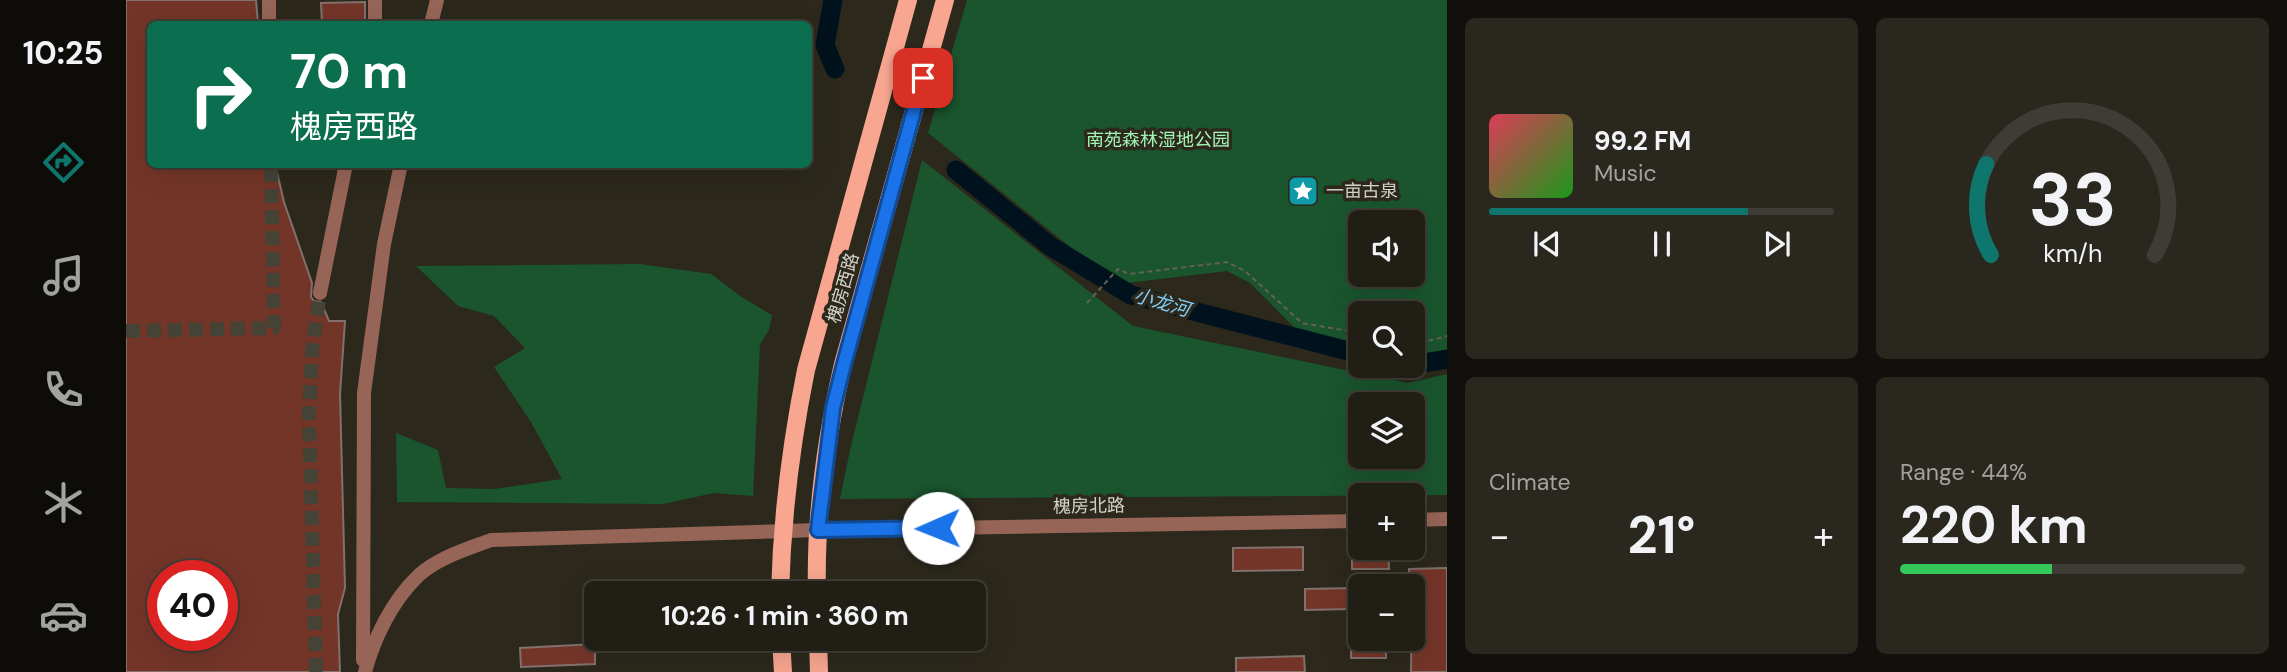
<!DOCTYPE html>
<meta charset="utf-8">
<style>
:root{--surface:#211e15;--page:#29271e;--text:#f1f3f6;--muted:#a2a2a0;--line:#3e3c34;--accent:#0f766e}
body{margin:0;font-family:"DM Sans","Noto Sans SC",sans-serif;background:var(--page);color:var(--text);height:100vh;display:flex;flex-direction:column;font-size:26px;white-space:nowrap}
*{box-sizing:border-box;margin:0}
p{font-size:23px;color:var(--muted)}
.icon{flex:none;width:38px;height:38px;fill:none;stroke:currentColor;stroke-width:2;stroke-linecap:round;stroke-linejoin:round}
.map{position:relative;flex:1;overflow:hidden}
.side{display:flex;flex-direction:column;gap:18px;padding:18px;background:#12100c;width:840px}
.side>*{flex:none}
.banner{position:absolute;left:21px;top:21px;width:665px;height:147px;border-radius:10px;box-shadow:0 7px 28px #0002,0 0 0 2px var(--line);background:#0b6e4f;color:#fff;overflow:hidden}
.fabs{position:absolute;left:1222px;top:210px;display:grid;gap:14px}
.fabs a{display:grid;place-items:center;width:77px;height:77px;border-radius:10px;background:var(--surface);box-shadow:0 7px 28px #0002,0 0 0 2px var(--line);font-size:35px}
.speed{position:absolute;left:21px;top:560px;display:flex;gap:14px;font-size:35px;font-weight:700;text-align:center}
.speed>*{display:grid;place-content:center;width:91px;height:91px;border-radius:50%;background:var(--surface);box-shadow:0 7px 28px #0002,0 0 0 2px var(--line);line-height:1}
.speed .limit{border:10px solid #d22;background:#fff;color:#111}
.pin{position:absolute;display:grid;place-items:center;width:60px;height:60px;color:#fff;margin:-30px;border-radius:14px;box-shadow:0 4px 10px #0006}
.me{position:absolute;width:77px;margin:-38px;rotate:269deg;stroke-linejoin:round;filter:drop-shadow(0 0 5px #0008)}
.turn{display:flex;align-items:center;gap:24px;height:147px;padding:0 28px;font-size:32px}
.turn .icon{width:91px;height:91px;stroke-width:2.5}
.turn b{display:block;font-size:49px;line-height:60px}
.big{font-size:52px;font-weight:700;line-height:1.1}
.side .widget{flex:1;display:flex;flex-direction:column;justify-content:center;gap:10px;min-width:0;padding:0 24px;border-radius:10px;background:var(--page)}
.side .dial{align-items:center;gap:0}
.dial svg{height:182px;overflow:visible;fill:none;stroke:var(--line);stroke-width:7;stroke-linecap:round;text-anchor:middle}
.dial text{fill:var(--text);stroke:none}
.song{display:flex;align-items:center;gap:21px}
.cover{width:84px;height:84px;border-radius:10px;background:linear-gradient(135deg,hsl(350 70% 55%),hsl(120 70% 35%))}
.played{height:7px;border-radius:4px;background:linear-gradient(90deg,var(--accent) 75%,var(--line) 75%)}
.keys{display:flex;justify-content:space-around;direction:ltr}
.heat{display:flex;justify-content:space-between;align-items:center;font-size:38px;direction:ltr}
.charge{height:10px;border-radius:5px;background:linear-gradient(90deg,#34c759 44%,var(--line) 0)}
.side .tiles{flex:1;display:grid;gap:18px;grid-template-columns:repeat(2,1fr)}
.trip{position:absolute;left:458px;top:581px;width:402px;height:70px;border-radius:10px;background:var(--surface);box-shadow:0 7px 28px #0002,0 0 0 2px var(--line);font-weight:700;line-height:70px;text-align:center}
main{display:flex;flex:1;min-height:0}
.tabs{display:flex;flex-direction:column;width:126px;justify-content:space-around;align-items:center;background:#0d0c08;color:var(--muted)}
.tabs .icon{width:49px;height:49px}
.tabs .selected{color:var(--accent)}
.tabs b{font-size:32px;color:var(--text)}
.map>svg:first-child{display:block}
.green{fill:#1a552e;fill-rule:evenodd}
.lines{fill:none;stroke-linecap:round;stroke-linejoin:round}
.river{stroke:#00121d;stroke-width:19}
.building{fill:#743529;stroke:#81706c;stroke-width:2;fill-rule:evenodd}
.minor-tunnel{stroke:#454236;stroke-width:14;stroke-dasharray:14 7;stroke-linecap:butt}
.path{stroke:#646156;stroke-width:2;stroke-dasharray:5 3.5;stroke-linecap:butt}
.minor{stroke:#966557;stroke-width:14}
.major{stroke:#f8a690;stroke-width:18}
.route-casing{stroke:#114b97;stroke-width:18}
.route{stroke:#1a73e8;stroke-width:12}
.labels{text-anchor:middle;stroke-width:7;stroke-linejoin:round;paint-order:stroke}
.park-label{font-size:18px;fill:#a0f5b5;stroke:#2c281c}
.poi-label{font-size:18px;fill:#d4d2ca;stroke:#2c281c;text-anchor:start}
.street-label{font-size:18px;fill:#d4d2ca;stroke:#2c281c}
.water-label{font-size:19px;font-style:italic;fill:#80cdf7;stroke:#2c281c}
</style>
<main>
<nav class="tabs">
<b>10:25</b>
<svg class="icon selected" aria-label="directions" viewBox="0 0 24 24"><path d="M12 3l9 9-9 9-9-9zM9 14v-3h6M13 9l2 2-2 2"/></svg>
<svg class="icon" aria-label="music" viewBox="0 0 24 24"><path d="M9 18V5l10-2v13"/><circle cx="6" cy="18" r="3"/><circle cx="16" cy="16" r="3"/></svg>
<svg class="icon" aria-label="phone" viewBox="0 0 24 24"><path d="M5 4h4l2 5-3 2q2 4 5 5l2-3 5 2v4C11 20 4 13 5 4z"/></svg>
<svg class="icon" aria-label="climate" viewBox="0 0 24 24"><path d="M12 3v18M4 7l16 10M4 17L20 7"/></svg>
<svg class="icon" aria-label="car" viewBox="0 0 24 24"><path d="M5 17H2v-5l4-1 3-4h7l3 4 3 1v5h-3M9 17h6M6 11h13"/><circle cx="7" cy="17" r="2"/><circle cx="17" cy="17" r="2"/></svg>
</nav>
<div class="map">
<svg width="1321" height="672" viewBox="0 0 1321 672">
<rect width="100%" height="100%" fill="#2c281c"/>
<path class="green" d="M 841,0 L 1321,0 L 1321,352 L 1286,353 L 1286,313 L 1234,313 L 1234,344 L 1175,334 L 1124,283 L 1101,271 L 1001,283 L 973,270 L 802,133 ZM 1234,222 L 1286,222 L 1286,275 L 1234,275 Z
M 796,160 L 1007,326 L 1282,383 L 1321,374 L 1321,495 L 714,499 L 724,450 ZM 1234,404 L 1286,404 L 1286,457 L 1234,457 Z
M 514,264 L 585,274 L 617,298 L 646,315 L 643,330 L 634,344 L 627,496 L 588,493 L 537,504 L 271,502 L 270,433 L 312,450 L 320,488 L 368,489 L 436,479 L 405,422 L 368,367 L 399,348 L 368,316 L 332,306 L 290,266 Z"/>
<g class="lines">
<path class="river" d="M 707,0 L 699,45 L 709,69
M 830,170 L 924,246 L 1005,295 L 1234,354
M 1286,365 L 1321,359"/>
</g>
<path class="building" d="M 0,0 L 130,0 L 132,24 L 24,24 L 24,164 L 149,164 L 158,202 L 186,283 L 185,297 L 188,301 L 195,302 L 203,321 L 219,321 L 214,394 L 219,588 L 212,614 L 214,672 L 0,672 ZM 37,576 L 96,576 L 96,635 L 37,635 Z
M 239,2 L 239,22 L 196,24 L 195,3 Z
M 1177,547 L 1177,570 L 1107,571 L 1107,548 Z
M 1226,548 L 1262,548 L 1263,569 L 1226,569 Z
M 1321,568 L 1321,672 L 1285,672 L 1286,586 L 1283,586 L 1283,569 Z
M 1227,588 L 1227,609 L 1179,610 L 1179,589 Z
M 1225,637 L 1260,639 L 1260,658 L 1225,658 Z
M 469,644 L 469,664 L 395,667 L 394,648 Z
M 1178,656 L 1179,672 L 1110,672 L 1110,658 Z"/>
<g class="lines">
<path class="minor-tunnel" d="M 0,331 L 148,328 L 145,164
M 190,672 L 183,418 L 186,350 L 194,293"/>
<path class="path" d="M 961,303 L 992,269 L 1003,274 L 1101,262 L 1119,271 L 1176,323 L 1234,333
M 1286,341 L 1294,343 L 1321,336"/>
<path class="minor" d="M 143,0 L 143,24
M 249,24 L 249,0
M 305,24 L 311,0
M 194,293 L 220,164
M 1286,520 L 1321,519
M 237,660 L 238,393 L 258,244 L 275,164
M 239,672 C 248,638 266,601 292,576 C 311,558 341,549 365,540 L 692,530 L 1234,521"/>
<path class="major" d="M 654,593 C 656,517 665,444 680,370 L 782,0
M 691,593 C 689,517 700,438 717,364 L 819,0
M 655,639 L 657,672
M 692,639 L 693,672"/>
</g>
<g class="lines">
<g class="route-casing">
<path id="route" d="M 797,78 L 718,364 L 707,408 L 692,530 L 812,528"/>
</g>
<use href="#route" class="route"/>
</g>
<defs>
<g id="sight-square" transform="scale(1.575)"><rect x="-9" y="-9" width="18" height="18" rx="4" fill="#0f9aa8" stroke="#2c281c"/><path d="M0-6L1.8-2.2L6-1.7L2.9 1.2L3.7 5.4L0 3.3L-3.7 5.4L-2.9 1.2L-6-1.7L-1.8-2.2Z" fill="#fff"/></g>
</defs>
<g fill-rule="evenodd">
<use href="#sight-square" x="1177" y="191"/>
</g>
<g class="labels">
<g class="park-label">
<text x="1032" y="146">南苑森林湿地公园</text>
</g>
<g class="poi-label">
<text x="1200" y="197">一亩古泉</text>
</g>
<g class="street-label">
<text transform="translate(717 288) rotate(-74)" y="6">槐房西路</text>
<text transform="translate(963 506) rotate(-1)" y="6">槐房北路</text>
</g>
<g class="water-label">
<text transform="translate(1036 302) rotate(16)" y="7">小龙河</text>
</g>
</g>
</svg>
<div class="fabs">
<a><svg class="icon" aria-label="sound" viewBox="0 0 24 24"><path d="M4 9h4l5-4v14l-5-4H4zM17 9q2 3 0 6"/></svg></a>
<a><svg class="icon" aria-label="search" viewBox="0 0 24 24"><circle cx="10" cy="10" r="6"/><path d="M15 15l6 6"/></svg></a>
<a><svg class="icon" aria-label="layers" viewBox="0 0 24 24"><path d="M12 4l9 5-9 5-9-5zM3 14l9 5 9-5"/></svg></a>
<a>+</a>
<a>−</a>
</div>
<div class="speed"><div class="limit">40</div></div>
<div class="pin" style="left:797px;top:78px;background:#d93025"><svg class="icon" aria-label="arrive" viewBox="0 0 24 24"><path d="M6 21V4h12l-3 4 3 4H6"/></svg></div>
<svg class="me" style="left:812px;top:528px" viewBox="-20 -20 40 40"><circle r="19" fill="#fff"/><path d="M0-13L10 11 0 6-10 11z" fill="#1a73e8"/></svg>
<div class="trip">10:26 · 1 min · 360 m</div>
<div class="banner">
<div class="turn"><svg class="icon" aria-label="right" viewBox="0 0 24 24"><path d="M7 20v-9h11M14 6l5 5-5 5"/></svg><div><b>70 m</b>槐房西路</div></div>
</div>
</div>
<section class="side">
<div class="tiles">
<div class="widget">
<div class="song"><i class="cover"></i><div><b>99.2 FM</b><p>Music</p></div></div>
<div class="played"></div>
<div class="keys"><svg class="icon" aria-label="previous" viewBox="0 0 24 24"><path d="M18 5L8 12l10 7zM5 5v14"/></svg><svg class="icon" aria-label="pause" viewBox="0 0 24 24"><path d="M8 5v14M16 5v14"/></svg><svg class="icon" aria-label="next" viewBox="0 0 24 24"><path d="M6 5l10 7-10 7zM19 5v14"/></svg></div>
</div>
<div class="widget dial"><svg viewBox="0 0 100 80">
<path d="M14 69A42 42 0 1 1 86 69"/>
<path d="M14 69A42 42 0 0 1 12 29" stroke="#0f766e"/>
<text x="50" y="56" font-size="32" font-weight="700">33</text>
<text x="50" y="72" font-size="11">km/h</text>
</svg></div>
<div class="widget"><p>Climate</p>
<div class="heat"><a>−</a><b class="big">21°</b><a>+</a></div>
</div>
<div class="widget"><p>Range · 44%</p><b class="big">220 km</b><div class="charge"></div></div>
</div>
</section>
</main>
